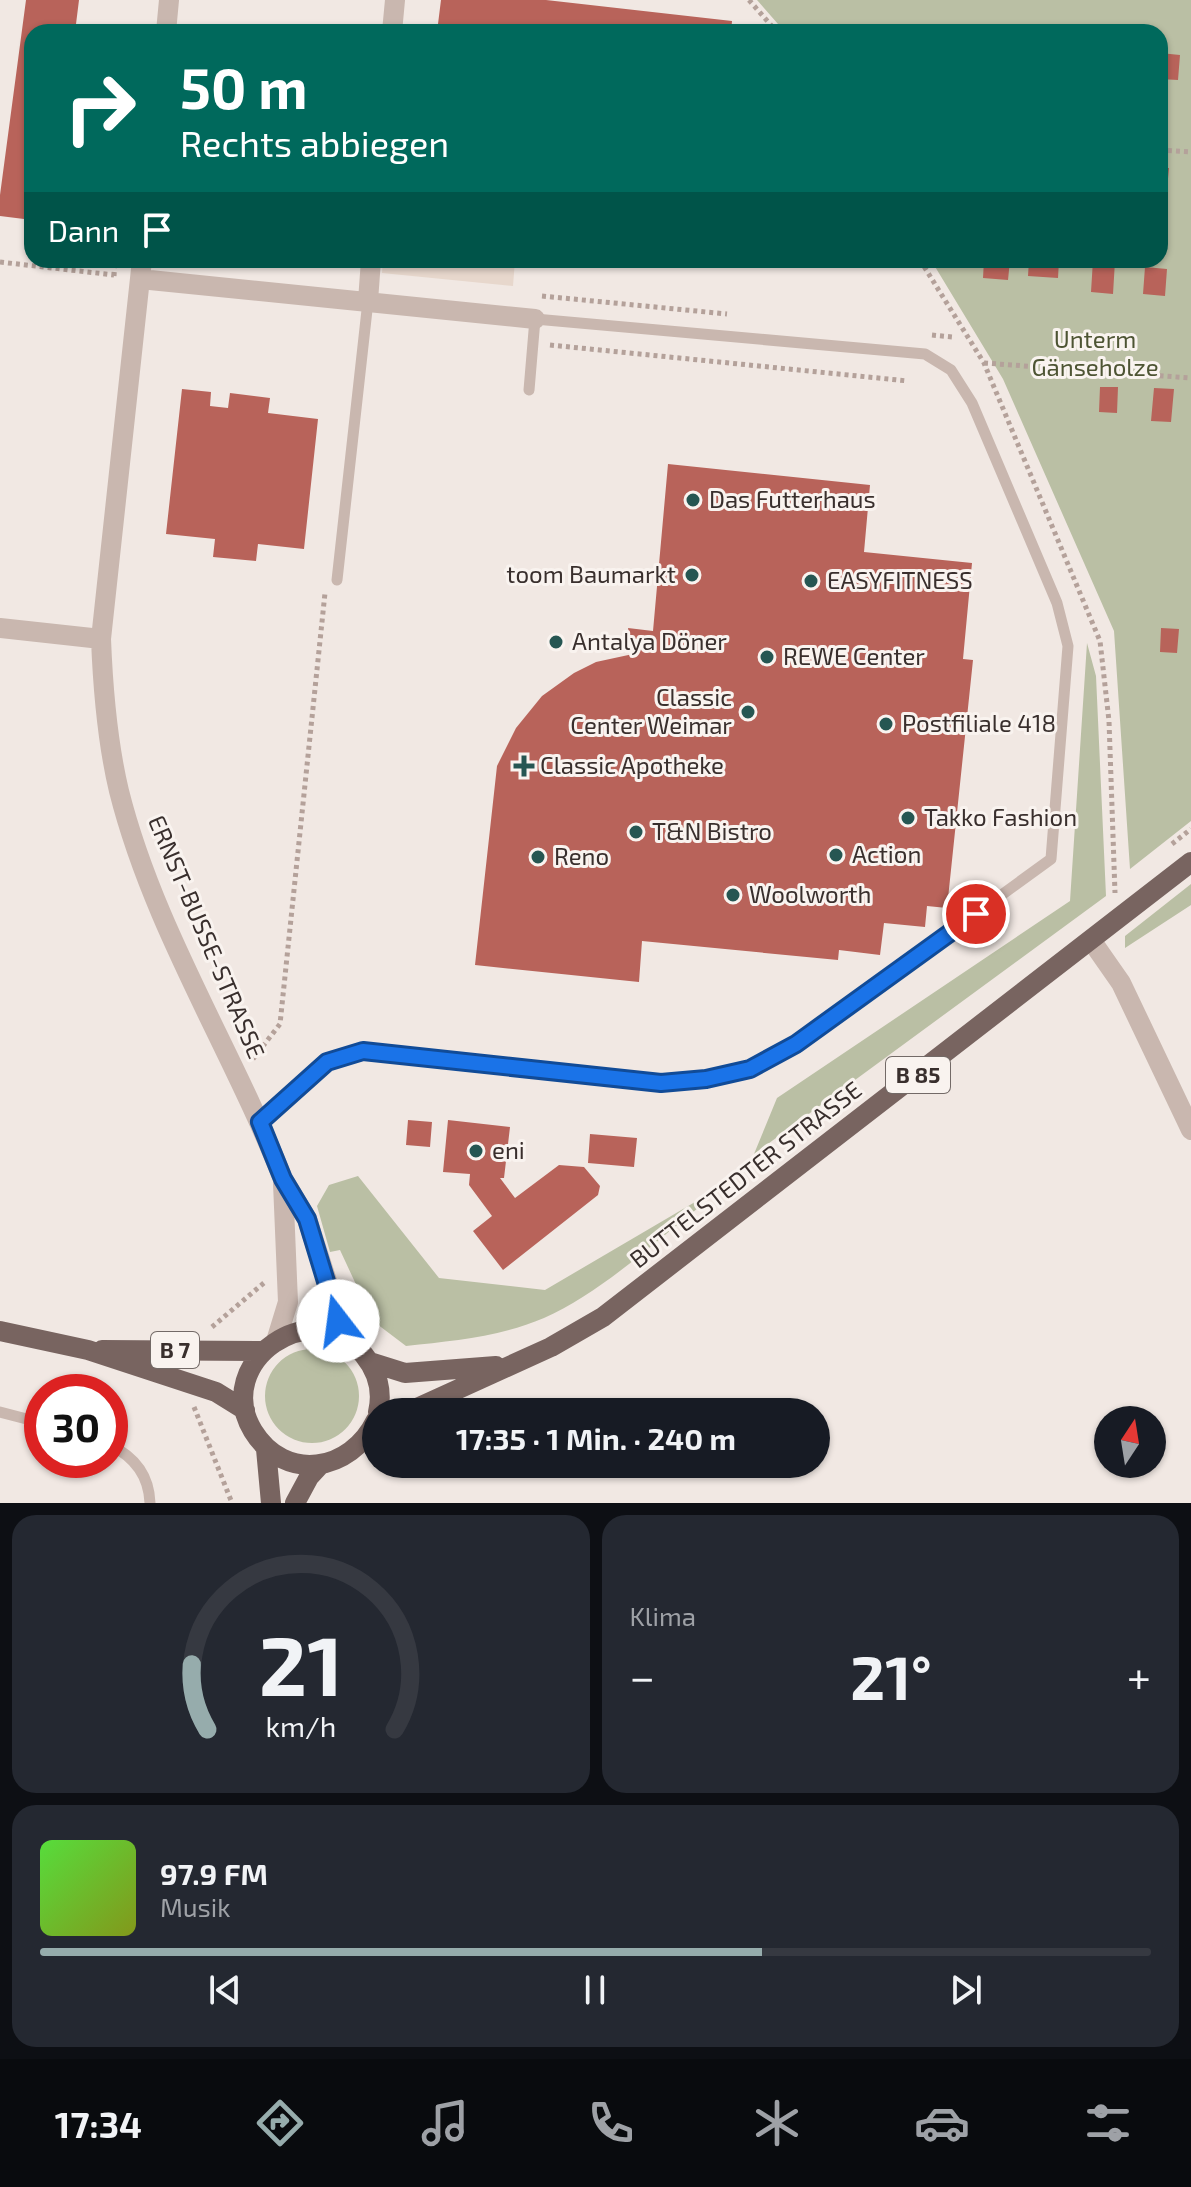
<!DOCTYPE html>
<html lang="de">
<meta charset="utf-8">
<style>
:root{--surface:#171b24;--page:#242831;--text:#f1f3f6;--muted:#9ea1a6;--line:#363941;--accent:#96acac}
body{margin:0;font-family:"Exo 2",sans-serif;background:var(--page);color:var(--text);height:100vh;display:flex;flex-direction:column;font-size:30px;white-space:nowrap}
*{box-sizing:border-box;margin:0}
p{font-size:26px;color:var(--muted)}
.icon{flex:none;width:44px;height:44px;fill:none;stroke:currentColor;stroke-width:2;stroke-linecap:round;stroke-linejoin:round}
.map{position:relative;height:1503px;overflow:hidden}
.side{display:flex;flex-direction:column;gap:12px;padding:12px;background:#0d0f14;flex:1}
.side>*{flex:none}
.guide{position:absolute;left:24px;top:24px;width:1144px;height:244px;border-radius:24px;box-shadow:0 2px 6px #0004;background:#00695c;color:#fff;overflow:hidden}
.needle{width:52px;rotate:12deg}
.controls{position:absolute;left:1094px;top:1406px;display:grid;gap:16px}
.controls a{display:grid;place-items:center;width:72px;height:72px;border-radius:50%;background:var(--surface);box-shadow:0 2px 6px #0004;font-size:40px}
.speed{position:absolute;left:24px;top:1374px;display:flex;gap:16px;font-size:40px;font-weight:700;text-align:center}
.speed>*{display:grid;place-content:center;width:104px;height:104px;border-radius:50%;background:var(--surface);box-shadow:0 2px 6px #0004;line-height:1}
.speed .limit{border:12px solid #d22;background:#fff;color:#111}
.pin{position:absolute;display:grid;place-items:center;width:68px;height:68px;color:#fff;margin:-34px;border:4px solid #fff;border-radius:50%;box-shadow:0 2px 8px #0007}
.me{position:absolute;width:88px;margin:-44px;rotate:345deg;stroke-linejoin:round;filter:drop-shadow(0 0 6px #0008)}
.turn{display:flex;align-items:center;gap:28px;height:168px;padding:0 24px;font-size:36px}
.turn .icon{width:104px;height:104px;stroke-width:2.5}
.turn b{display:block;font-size:56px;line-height:68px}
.then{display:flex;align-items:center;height:76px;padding:0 24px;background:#0003;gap:16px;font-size:30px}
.big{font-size:60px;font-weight:700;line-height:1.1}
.side .widget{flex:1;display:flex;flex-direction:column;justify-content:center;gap:12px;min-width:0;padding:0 28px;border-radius:24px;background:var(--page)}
.side .dial{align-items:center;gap:0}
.dial svg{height:208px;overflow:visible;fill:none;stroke:var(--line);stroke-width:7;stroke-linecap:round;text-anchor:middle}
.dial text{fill:var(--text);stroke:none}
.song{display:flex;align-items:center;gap:24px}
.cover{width:96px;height:96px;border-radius:12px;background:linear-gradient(135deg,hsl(110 70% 55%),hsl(70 70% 35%))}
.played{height:8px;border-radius:4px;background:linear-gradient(90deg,var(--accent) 65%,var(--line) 65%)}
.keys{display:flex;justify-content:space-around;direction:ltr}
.heat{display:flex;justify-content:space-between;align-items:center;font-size:44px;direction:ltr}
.side .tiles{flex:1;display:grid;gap:12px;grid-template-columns:1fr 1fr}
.widget:last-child{grid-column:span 2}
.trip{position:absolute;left:362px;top:1398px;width:468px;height:80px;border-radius:40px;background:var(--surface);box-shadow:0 2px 6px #0004;font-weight:700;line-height:80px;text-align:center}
.tabs{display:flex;height:128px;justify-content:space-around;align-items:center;background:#090b0e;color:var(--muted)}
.tabs .icon{width:56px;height:56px}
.tabs .current{color:var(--accent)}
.tabs b{font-size:36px;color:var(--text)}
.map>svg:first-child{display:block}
.green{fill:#babfa4}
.plaza{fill:#e7d7cc}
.building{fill:#b8635a}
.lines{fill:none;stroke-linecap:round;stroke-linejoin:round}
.path{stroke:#b4a19a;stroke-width:5;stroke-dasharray:4 4;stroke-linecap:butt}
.lane{stroke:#c9b7af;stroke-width:11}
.street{stroke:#c9b7af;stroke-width:20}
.primary{stroke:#786460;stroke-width:20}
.route-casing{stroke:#114b97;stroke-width:20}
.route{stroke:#1a73e8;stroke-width:14}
.poi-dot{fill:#265652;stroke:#f9f3ef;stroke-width:3}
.labels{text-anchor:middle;stroke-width:6;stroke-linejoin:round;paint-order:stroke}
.shield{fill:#f9f3ef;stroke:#736a67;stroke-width:2}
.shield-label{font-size:22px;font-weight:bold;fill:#392f2d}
.park-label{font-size:24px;fill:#4d5433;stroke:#f9f3ef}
.poi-label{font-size:24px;fill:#392f2d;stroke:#f9f3ef;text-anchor:start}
.street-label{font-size:24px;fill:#392f2d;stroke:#f9f3ef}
</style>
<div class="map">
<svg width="1191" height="1503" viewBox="0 0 1191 1503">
<rect width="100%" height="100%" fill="#f1e8e3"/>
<path class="green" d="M 757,0 L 1191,0 L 1191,821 L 1130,869 L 1114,631 L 1003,379 L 931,260 L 1160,260 L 1160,32 L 785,32 Z
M 1087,643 L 1096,676 L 1106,896 L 754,1154 L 777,1098 L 1070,901 Z
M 1191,884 L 1191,905 L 1125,948 L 1125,936 Z
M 358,1176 L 439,1278 L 545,1290 L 695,1202 L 698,1208 C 653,1244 597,1295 544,1318 C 500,1337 453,1341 406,1346 L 373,1321 L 340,1250 L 330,1252 L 317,1206 L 329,1185 Z
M265 1396a47 47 0 1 1 94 0a47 47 0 1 1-94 0Z"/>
<path class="plaza" d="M 383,260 L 515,260 L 513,286 L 382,273 Z"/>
<path class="building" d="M 26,0 L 79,0 L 75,32 L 32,32 L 32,220 L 0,216 L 0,195 Z
M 441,0 L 546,0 L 732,21 L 731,32 L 437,32 Z
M 1160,53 L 1180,55 L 1178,80 L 1160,79 Z
M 1160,168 L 1169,168 L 1167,189 L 1160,188 Z
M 984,260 L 1010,260 L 1008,280 L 983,278 Z
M 1029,260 L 1059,260 L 1058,278 L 1028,276 Z
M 1093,260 L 1115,261 L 1113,294 L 1091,292 Z
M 1145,267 L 1167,269 L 1165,296 L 1143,294 Z
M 1100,387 L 1118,387 L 1117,413 L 1099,412 Z
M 1154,388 L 1174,389 L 1171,422 L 1151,421 Z
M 182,389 L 211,392 L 210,406 L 228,408 L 230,393 L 270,398 L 268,413 L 318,419 L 304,549 L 258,544 L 256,561 L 213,557 L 215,539 L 166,534 Z
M 668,464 L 870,485 L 864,552 L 972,563 L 963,659 L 973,660 L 947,908 L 927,906 L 925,927 L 884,923 L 880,955 L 839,950 L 838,960 L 642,941 L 639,982 L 475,965 L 497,766 L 516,728 L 542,696 L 574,673 L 596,662 L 633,654 L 628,628 L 653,631 Z
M 1161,628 L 1179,629 L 1177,653 L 1160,652 Z
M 408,1120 L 432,1122 L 430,1147 L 406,1145 Z
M 448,1120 L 510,1127 L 504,1178 L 500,1178 L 515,1198 L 559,1165 L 584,1167 L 600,1186 L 598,1195 L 503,1270 L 473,1231 L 492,1216 L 469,1185 L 470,1174 L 443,1172 Z
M 590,1134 L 637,1138 L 634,1167 L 588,1163 Z"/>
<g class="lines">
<path class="path" d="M 749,0 L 777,32
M 1160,150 L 1191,152
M 920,260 L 984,363 L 1100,641 L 1109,721 L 1115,893
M 0,262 L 114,275
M 114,276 L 115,260
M 542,296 L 727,314
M 932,335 L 952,337
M 550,345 L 908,381
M 984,363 L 1191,378
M 1172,844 L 1191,829
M 253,1059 L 280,1024 L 325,593
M 212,1327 L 265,1282
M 194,1407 L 232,1503"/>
<path class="lane" d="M 337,580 L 368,301
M 260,1122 L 327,1062 L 363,1051 L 661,1083 L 706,1079 L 750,1069 L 796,1044 L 1051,859 L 1068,646 L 1057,603 L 972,403 L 951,370 L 925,354 L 535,319 L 529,390
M 0,1412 L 42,1423
M 110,1445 C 135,1457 149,1476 150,1503"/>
<path class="street" d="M 166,32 L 169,0
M 392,32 L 395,0
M 142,260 L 101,639 C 103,690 107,741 119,791 C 153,927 232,1049 283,1179 L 307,1219 L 345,1337
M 140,279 L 535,319
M 368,301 L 371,260
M 0,628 L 101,639
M 1091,940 L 1121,983 L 1191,1130
M 277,1338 L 288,1302 L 283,1183"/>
<path class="primary" d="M 0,1331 L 88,1350 L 216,1392 L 245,1410
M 102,1350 L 262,1351
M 370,1362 L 405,1373 L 496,1366
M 408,1412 L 551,1347 L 603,1317 L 1191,862
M 376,1420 C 351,1472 285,1483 253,1431 C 211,1362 314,1291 364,1355 C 377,1371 383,1391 378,1412
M 266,1449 L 271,1503
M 295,1503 L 309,1477 L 321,1464"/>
</g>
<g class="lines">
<g class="route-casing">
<path id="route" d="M 338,1321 L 307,1219 L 283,1179 L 260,1122 L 327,1062 L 363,1051 L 661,1083 L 706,1079 L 750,1069 L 796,1044 L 976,914"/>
</g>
<use href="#route" class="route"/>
</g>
<g class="poi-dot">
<circle cx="693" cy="500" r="8"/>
<circle cx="692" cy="575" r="8"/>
<circle cx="811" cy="581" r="8"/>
<circle cx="556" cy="642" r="8"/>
<circle cx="767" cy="657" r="8"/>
<circle cx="748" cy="712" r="8"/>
<circle cx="886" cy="724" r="8"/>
<path d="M520 754h8v8h8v8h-8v8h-8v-8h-8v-8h8z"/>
<circle cx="908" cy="818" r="8"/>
<circle cx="636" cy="832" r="8"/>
<circle cx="836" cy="855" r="8"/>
<circle cx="538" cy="857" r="8"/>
<circle cx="733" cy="895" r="8"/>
<circle cx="476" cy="1151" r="8"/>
</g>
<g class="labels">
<g class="shield">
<rect x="886" y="1057" width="64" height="36" rx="6"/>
<rect x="151" y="1332" width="48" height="36" rx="6"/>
</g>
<g class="shield-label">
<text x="918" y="1083">B 85</text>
<text x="175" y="1358">B 7</text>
</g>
<g class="park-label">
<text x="1095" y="348">Unterm<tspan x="1095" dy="28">Gänseholze</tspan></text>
</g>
<g class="poi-label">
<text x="709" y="508">Das Futterhaus</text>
<text x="676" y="583" text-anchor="end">toom Baumarkt</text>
<text x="827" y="589">EASYFITNESS</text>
<text x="572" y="650">Antalya Döner</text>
<text x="783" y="665">REWE Center</text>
<text x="732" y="706" text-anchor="end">Classic<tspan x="732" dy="28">Center Weimar</tspan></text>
<text x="902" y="732">Postfiliale 418</text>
<text x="540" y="774">Classic Apotheke</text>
<text x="924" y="826">Takko Fashion</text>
<text x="652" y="840">T&amp;N Bistro</text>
<text x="852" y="863">Action</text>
<text x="554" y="865">Reno</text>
<text x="749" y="903">Woolworth</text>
<text x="492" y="1159">eni</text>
</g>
<g class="street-label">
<text transform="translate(206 937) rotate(67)" y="8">ERNST-BUSSE-STRASSE</text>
<text transform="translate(746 1175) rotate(-38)" y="8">BUTTELSTEDTER STRASSE</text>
</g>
</g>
</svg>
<div class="controls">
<a><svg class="needle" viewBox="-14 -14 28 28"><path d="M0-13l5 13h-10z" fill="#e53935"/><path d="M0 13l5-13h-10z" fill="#9ea1a6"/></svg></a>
</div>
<div class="speed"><div class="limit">30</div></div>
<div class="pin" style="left:976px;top:914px;background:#d93025"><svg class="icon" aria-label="arrive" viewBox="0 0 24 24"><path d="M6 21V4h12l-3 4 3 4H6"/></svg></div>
<svg class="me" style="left:338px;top:1321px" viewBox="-20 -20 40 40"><circle r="19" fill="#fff"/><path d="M0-13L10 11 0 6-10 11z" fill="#1a73e8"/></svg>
<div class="trip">17:35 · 1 Min. · 240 m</div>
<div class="guide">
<div class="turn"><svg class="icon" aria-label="right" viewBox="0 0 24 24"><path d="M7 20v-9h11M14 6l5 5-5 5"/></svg><div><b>50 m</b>Rechts abbiegen</div></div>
<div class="then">Dann<svg class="icon" aria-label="arrive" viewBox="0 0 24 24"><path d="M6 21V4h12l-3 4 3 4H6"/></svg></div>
</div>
</div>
<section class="side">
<div class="tiles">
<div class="widget dial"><svg viewBox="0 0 100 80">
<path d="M14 69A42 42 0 1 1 86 69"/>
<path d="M14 69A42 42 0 0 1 8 44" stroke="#96acac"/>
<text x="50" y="56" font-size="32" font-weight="700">21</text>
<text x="50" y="72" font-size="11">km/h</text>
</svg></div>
<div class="widget"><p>Klima</p>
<div class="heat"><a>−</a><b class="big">21°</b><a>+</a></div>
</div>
<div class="widget">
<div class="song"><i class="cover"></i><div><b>97.9 FM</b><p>Musik</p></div></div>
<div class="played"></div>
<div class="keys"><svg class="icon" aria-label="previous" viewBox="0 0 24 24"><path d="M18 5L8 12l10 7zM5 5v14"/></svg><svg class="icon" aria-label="pause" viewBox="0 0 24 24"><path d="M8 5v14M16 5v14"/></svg><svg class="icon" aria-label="next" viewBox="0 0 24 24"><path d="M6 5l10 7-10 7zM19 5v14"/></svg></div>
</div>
</div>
</section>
<nav class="tabs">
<b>17:34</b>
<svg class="icon current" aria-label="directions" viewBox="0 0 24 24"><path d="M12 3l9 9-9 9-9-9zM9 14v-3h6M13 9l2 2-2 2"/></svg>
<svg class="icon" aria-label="music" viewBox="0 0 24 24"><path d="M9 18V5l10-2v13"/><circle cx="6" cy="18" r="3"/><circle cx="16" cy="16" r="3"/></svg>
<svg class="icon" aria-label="phone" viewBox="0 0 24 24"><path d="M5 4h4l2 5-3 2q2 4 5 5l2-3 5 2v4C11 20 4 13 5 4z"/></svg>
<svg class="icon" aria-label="climate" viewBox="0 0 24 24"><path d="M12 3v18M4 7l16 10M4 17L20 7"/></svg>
<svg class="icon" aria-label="car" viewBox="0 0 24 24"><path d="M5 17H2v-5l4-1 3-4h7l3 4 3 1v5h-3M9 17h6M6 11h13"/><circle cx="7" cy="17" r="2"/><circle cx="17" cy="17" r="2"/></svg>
<svg class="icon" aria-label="filters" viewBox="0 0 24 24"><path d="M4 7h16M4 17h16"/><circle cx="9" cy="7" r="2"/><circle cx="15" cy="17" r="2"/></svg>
</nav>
